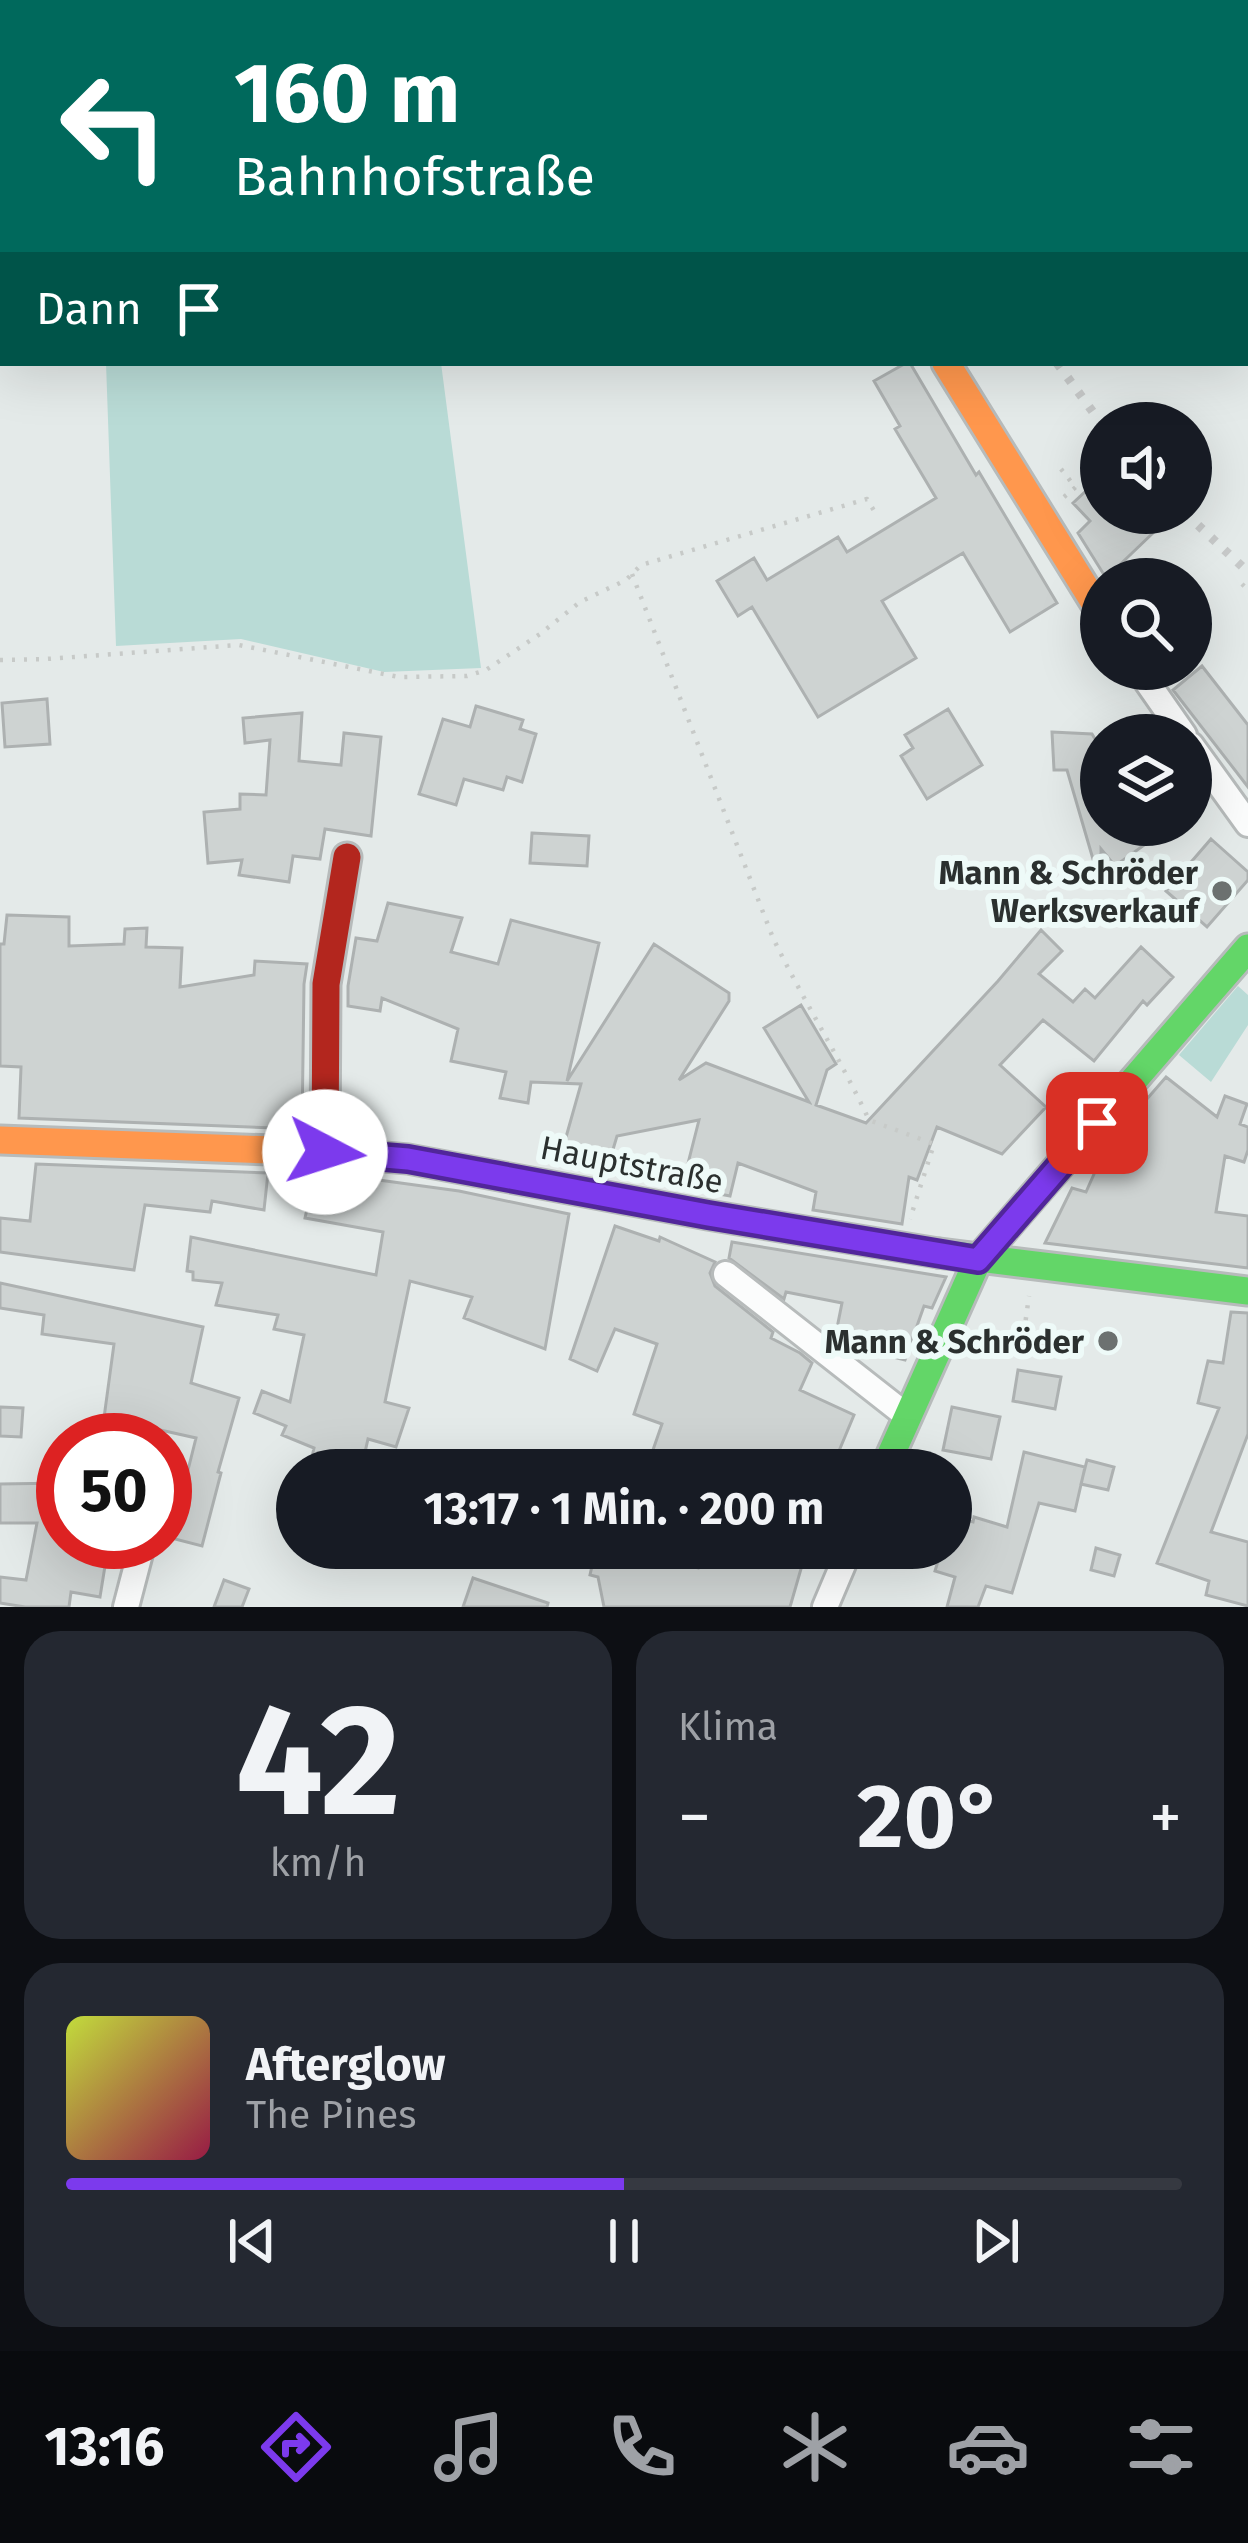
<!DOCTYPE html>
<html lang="de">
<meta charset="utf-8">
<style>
:root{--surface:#171b24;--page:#242831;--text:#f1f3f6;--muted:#9ea1a6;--line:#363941;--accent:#7c3aed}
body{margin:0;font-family:"Fira Sans",sans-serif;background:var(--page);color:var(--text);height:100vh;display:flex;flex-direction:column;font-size:45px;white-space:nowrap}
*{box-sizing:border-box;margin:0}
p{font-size:39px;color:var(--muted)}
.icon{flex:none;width:66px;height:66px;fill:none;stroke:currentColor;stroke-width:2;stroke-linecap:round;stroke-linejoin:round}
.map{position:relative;height:1607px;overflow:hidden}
.drawer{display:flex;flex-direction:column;gap:24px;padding:24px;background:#0d0f14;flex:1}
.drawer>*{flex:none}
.top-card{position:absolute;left:0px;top:0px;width:1248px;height:366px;box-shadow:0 12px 48px #0002;background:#00695c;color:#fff;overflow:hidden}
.buttons{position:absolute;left:1080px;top:402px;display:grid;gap:24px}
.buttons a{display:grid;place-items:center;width:132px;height:132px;border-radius:50%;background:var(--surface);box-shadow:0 12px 48px #0002;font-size:60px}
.speed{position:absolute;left:36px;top:1413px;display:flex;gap:24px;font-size:60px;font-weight:700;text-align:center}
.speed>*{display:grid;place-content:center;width:156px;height:156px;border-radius:50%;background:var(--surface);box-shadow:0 12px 48px #0002;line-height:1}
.speed .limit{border:18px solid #d22;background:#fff;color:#111}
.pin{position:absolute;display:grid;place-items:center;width:102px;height:102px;color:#fff;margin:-51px;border-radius:24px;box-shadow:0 6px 18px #0006}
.me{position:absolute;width:132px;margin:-66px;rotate:95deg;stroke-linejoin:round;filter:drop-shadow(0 0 9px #0008)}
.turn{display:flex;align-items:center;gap:42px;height:252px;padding:0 36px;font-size:54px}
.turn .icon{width:156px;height:156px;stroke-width:2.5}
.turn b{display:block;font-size:84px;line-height:102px}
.then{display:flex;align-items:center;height:114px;padding:0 36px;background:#0003;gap:24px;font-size:45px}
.big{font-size:90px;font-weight:700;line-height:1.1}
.drawer .card{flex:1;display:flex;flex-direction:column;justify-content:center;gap:18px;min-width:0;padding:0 42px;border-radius:36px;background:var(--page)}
.drawer .dial{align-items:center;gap:0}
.dial b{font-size:156px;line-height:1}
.song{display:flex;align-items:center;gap:36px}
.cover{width:144px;height:144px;border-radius:18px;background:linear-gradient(135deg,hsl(70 70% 55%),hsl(340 70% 35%))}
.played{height:12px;border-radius:6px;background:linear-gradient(90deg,var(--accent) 50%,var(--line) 50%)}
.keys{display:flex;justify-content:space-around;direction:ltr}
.heat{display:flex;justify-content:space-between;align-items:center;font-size:66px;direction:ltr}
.drawer .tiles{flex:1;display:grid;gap:24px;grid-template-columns:1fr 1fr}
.card:last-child{grid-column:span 2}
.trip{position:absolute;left:276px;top:1449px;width:696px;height:120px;border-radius:60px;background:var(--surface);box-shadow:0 12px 48px #0002;font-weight:700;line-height:120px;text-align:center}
.tab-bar{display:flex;height:192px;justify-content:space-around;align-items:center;background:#090b0e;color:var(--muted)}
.tab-bar .icon{width:84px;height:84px}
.tab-bar .current{color:var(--accent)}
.tab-bar b{font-size:54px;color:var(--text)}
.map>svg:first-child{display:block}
.green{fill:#b9dbd6}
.building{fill:#ced3d2;stroke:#adb1b1;stroke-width:3}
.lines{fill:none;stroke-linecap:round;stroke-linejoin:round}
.street-casing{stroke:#b7bbbb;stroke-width:30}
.fast-casing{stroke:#b7bbbb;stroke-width:33}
.slow-casing{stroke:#b7bbbb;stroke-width:33}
.jam-casing{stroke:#b7bbbb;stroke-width:33}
.path{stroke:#c7cac8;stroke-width:4.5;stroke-dasharray:3 9;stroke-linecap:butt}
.street{stroke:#fbfcfc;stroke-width:24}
.fast{stroke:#63d668;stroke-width:27}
.slow{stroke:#ff974d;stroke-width:27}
.jam{stroke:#b3261e;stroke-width:27}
.rail{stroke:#c6c8c8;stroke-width:9;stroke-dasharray:6 12;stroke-linecap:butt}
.route-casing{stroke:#51269a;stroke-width:30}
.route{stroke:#7c3aed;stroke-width:21}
.poi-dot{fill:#6c7170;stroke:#eefaf8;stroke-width:4.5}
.labels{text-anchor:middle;stroke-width:12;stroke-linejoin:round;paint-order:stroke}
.poi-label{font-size:33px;font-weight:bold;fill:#2b302f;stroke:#eefaf8;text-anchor:end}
.street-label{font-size:33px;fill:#2b302f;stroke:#eefaf8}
</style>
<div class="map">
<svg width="1248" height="1607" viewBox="0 0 1248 1607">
<rect width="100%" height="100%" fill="#e4eae9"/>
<path class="green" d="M 106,363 L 441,363 L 481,668 L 384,672 L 241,639 L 116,646 Z
M 1238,986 L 1248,995 L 1248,1025 L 1211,1082 L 1179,1055 Z"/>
<path class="building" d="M 906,363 L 910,363 L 976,475 L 979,472 L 1057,603 L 1010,632 L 963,553 L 882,601 L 916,658 L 818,717 L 752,607 L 738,616 L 717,581 L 754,558 L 767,580 L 838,537 L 847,552 L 936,498 L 895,429 L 900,426 L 874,381 Z
M 1101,477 L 1101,513 L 1136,513 L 1154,532 L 1106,578 L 1078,533 L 1090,521 L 1073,503 Z
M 1202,666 L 1248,725 L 1248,787 L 1173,690 Z
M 47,699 L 50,744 L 5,747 L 2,703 Z
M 476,706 L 523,720 L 520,729 L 536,734 L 522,782 L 507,777 L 503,790 L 464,779 L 456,805 L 419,794 L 443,719 L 470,727 Z
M 948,709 L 982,765 L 927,799 L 901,756 L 913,748 L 905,735 Z
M 302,713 L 299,761 L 341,765 L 344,733 L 381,737 L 371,836 L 325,829 L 320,859 L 293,856 L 289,882 L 239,875 L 242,860 L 208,863 L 204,812 L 240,809 L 240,794 L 266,795 L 270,740 L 245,743 L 243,718 Z
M 1052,732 L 1092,734 L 1101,749 L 1101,825 L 1144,825 L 1154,838 L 1115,866 L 1101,849 L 1101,865 L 1095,866 L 1067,770 L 1054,770 Z
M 532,833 L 589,836 L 587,866 L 530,863 Z
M 1211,839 L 1248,872 L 1248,880 L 1207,927 L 1166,891 Z
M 388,903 L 462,918 L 451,952 L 498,964 L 511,920 L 599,943 L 567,1081 L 654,944 L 729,993 L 729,1001 L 679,1080 L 706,1063 L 809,1102 L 764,1028 L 801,1005 L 836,1064 L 827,1070 L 816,1105 L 866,1123 L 998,981 L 1041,930 L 1062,951 L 1039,974 L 1073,1002 L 1085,989 L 1095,998 L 1141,947 L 1173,977 L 1147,1005 L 1143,1001 L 1094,1061 L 1043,1020 L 1000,1065 L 1046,1107 L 1002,1154 L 937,1127 L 917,1180 L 909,1177 L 902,1224 L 813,1210 L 816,1192 L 738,1163 L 730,1196 L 682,1187 L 699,1120 L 617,1136 L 606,1173 L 559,1162 L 581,1084 L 531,1082 L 528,1103 L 500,1098 L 506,1072 L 451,1061 L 458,1029 L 382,998 L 380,1011 L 348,1006 L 348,986 L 356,938 L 377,941 Z
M 7,915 L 69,917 L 69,946 L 124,944 L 125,929 L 147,928 L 146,947 L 182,948 L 180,987 L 254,975 L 255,961 L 307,964 L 304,984 L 302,1129 L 19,1118 L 21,1067 L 0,1066 L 0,944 L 4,944 Z
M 1166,1077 L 1217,1117 L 1225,1096 L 1247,1104 L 1240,1124 L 1248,1127 L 1248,1150 L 1244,1162 L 1225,1156 L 1216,1212 L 1248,1216 L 1248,1268 L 1045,1243 L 1072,1188 L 1086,1192 L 1107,1145 Z
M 36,1164 L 268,1173 L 264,1210 L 212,1201 L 210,1212 L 145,1205 L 134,1270 L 0,1252 L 0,1218 L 30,1221 Z
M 315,1174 L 364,1178 L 459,1191 L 569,1214 L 545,1349 L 464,1318 L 472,1297 L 410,1281 L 385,1402 L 409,1408 L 396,1447 L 368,1439 L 361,1470 L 309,1470 L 314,1448 L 282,1435 L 286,1426 L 254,1413 L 262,1391 L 290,1402 L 304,1335 L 274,1329 L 278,1315 L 216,1305 L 222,1283 L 193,1280 L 193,1272 L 187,1271 L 191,1237 L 376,1275 L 383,1232 L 305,1218 Z
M 615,1226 L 659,1241 L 660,1237 L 715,1262 L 710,1273 L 715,1286 L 773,1332 L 771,1338 L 800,1353 L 812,1363 L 800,1390 L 854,1415 L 831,1470 L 646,1470 L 662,1424 L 634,1414 L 657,1344 L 615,1329 L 597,1371 L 570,1359 Z
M 732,1242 L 946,1277 L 932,1308 L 924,1306 L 905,1360 L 843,1345 L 835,1338 L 842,1303 L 786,1292 L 784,1299 L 729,1258 Z
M 0,1283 L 203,1327 L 191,1383 L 239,1398 L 218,1472 L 221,1473 L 202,1546 L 171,1538 L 196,1438 L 147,1427 L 144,1440 L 101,1440 L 114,1344 L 42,1334 L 44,1315 L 0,1308 Z
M 1231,1312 L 1248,1313 L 1248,1434 L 1211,1532 L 1248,1542 L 1248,1606 L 1206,1595 L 1209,1581 L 1157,1563 L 1219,1408 L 1198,1403 L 1208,1361 L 1223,1363 Z
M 1018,1370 L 1061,1377 L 1055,1409 L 1013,1401 Z
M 0,1407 L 23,1408 L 21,1437 L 0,1436 Z
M 952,1407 L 1000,1417 L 991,1459 L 943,1450 Z
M 1024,1452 L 1085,1467 L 1075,1511 L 1039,1503 L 1012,1593 L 986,1586 L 978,1607 L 947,1607 L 955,1577 L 935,1571 L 942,1548 L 951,1548 L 951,1516 L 973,1522 L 974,1517 L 1007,1527 Z
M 1087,1460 L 1114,1467 L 1108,1490 L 1081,1484 Z
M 63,1483 L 63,1542 L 115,1542 L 111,1567 L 105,1566 L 100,1597 L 71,1592 L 69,1607 L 25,1607 L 0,1603 L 0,1577 L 26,1580 L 37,1523 L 0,1523 L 0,1484 Z
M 596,1548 L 633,1548 L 632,1552 L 698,1568 L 700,1548 L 807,1548 L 790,1607 L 604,1607 L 598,1577 L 590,1575 Z
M 1096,1548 L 1120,1555 L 1114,1576 L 1091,1570 Z
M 473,1578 L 548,1603 L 547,1607 L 463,1607 Z
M 224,1580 L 249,1589 L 242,1607 L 214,1607 Z"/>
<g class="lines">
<g class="street-casing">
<path id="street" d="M 713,0 L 715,3
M 1152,0 L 1154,3
M 1245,135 L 1248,139
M 1138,669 L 1184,735
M 1191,745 L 1248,824
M 726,1274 L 907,1416
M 165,1458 L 165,1457
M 126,1607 L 143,1542
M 825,1607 L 850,1548"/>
</g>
<g class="fast-casing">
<path id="fast" d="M 938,1253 L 1248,1291
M 884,1470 L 978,1260 L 1248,948"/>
</g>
<g class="slow-casing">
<path id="slow" d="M 946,363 L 1101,613
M 0,1140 L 325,1152 L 408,1159 L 708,1215 L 938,1253"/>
</g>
<g class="jam-casing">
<path id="jam" d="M 325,1152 L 326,984 L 347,857"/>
</g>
<path class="path" d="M 431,3 L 432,0
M 0,200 L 3,199
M 1061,469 L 1076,488
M 1064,497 L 1101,466
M 632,574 L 773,938 C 803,1000 840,1058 869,1120 L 934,1144 L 910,1219
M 1242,584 L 1248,590
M 0,660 L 46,659 L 239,645 L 399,677 L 467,676 L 486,670 L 540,634 L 580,602 L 626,580 L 641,565 L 867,499 L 876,514
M 1024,1332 L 1029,1296"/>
<use href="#street" class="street"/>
<use href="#fast" class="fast"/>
<use href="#slow" class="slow"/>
<use href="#jam" class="jam"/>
<path class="rail" d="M 789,0 L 791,3
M 813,0 L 815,3
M 1057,363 L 1101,423
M 1185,513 L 1248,572"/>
</g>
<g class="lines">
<g class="route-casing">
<path id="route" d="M 325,1152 L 408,1159 L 708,1215 L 978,1260 L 1097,1123"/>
</g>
<use href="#route" class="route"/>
</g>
<g class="poi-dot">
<circle cx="1222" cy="891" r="12"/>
<circle cx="1108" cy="1341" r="12"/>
</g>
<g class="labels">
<g class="poi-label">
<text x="1198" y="884">Mann &amp; Schröder<tspan x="1198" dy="38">Werksverkauf</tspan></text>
<text x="1084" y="1353">Mann &amp; Schröder</text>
</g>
<g class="street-label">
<text transform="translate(632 1164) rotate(11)" y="12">Hauptstraße</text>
</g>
</g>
</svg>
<div class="buttons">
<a><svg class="icon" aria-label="sound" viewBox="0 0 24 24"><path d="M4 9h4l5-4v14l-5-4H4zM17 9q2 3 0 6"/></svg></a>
<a><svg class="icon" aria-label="search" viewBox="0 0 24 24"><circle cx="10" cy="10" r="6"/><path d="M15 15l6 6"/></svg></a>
<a><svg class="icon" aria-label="layers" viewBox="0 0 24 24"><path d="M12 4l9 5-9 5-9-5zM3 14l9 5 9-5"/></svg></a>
</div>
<div class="speed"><div class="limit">50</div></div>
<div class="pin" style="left:1097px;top:1123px;background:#d93025"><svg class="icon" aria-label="arrive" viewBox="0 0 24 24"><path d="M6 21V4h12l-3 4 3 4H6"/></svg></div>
<svg class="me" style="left:325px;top:1152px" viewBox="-20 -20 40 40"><circle r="19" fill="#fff"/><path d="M0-13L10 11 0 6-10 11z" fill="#7c3aed"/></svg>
<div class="trip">13:17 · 1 Min. · 200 m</div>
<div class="top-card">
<div class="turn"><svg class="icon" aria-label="left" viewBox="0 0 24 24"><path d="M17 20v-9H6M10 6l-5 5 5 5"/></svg><div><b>160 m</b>Bahnhofstraße</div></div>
<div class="then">Dann<svg class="icon" aria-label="arrive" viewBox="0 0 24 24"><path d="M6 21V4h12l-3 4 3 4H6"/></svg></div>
</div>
</div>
<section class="drawer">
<div class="tiles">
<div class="card dial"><b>42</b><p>km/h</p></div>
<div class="card"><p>Klima</p>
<div class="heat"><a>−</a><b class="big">20°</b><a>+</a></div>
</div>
<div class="card">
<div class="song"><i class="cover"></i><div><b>Afterglow</b><p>The Pines</p></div></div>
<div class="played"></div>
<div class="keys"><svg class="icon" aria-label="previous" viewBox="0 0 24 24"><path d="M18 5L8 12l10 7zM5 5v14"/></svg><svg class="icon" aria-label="pause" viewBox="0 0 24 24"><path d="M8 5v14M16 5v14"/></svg><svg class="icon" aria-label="next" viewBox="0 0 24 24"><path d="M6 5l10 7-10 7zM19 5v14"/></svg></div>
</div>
</div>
</section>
<nav class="tab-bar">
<b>13:16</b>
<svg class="icon current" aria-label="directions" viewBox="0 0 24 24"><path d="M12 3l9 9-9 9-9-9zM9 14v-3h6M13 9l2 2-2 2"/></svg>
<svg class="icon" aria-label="music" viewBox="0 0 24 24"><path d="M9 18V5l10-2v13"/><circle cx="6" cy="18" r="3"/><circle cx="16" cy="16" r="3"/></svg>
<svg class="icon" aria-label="phone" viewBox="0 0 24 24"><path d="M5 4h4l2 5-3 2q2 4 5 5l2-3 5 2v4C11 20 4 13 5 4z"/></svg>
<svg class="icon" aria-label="climate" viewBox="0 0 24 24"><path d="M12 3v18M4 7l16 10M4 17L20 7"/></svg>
<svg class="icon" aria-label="car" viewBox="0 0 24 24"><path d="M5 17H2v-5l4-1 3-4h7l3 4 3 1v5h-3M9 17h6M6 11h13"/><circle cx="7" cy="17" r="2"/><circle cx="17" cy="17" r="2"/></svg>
<svg class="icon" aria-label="filters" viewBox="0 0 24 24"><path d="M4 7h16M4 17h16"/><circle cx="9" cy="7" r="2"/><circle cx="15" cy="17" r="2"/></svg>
</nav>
